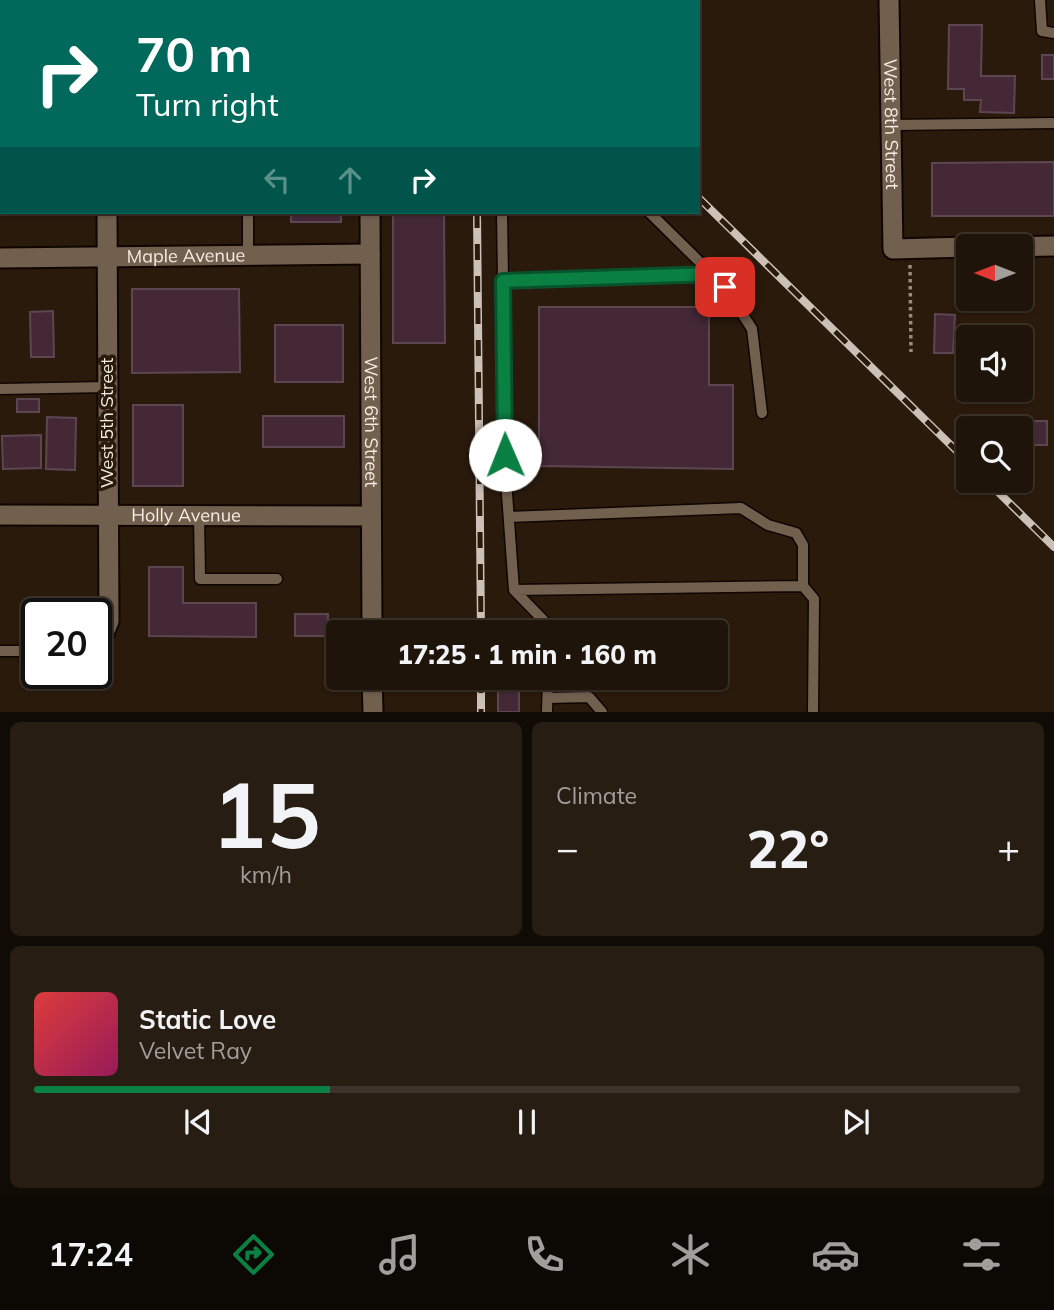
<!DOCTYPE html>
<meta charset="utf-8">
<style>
:root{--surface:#1f1409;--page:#271d12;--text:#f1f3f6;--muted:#a19e9c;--line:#3c332a;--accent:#0b8043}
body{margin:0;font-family:Mulish,sans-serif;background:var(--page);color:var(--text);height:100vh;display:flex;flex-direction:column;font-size:26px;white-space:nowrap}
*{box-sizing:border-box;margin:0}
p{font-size:23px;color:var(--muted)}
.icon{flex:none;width:38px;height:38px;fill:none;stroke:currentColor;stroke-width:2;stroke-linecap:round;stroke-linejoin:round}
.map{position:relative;height:712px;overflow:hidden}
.panel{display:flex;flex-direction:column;gap:10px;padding:10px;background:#110b05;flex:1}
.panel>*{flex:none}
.hud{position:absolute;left:0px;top:0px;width:700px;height:214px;box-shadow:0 2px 5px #0004,0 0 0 2px var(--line);background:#00695c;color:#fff;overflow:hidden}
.needle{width:46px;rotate:270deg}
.buttons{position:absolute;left:956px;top:234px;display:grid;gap:14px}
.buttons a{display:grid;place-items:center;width:77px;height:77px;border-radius:7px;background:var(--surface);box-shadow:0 2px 5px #0004,0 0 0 2px var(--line);font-size:35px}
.speed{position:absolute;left:21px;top:598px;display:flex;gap:14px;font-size:35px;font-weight:700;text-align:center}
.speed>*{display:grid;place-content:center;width:91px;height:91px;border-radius:50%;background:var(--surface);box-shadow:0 2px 5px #0004,0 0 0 2px var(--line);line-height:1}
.speed .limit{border:4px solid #111;border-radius:10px;background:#fff;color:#111}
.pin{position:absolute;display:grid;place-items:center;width:60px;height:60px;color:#fff;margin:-30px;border-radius:14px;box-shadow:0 4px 10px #0006}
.me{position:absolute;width:77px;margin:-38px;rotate:359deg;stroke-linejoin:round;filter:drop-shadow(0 0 5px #0008)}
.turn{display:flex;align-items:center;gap:24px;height:147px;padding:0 21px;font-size:32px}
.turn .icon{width:91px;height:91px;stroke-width:2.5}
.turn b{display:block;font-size:49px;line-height:60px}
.lanes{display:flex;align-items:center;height:66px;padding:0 21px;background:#0003;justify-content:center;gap:35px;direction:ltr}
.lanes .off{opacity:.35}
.big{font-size:52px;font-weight:800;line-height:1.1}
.panel .tile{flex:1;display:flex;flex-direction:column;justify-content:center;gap:10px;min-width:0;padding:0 24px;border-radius:10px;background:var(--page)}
.panel .dial{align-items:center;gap:0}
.dial b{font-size:91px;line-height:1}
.song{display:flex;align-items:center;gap:21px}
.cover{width:84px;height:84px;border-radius:10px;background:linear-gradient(135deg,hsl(0 70% 55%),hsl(330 70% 35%))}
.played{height:7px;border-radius:4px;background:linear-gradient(90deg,var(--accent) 30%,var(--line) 30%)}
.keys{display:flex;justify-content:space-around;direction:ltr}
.heat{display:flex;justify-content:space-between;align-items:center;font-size:38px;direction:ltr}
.panel .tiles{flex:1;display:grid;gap:10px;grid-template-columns:1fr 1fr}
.tile:last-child{grid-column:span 2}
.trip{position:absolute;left:326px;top:620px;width:402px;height:70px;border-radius:7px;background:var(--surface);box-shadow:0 2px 5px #0004,0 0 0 2px var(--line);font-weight:800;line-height:70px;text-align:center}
.tabs{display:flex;height:112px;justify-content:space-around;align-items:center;background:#0c0804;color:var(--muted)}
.tabs .icon{width:49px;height:49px}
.tabs .selected{color:var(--accent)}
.tabs b{font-size:32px;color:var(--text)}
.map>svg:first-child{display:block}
.building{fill:#442836;stroke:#5c4651;stroke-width:2}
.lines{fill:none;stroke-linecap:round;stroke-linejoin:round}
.lane-casing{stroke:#110500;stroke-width:13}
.street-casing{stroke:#110500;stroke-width:23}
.path{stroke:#988b80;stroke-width:3.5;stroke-dasharray:3.5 3.5;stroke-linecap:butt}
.lane{stroke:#72604f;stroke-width:10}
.street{stroke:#72604f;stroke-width:19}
.rail-casing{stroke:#cdc1b7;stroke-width:8}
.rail{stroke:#291a0c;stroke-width:5;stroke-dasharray:16;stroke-linecap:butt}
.route-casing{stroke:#07532c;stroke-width:18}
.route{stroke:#0b8043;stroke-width:12}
.labels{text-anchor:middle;stroke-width:7;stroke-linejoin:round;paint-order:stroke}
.street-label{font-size:18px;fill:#f6ebe2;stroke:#291a0c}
</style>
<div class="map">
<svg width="1054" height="712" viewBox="0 0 1054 712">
<rect width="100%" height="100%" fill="#291a0c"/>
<path class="building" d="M 949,25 L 982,25 L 981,76 L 1015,76 L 1014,113 L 980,112 L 981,100 L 964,100 L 964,89 L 948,89 Z
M 1042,55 L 1054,55 L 1054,79 L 1042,79 Z
M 1054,162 L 1054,216 L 932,216 L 932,163 Z
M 291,212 L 341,212 L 341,222 L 291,222 Z
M 393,212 L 444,212 L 445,343 L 393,343 Z
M 132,289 L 239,289 L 240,372 L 132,373 Z
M 539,307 L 709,307 L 709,385 L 733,385 L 733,469 L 539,466 Z
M 53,311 L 54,357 L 31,357 L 30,312 Z
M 935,314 L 955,315 L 953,353 L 934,353 Z
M 275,325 L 343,325 L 343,382 L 275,382 Z
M 17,399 L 39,399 L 39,412 L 17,412 Z
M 133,405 L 183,405 L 183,486 L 133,486 Z
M 263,416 L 344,416 L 344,447 L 263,447 Z
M 47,417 L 76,418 L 75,470 L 46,469 Z
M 1028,421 L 1047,421 L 1047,445 L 1028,445 Z
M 41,435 L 41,468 L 3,469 L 2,436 Z
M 149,567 L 183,567 L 183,603 L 256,603 L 256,637 L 149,636 Z
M 295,614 L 328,614 L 328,636 L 295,636 Z
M 498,691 L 519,691 L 519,712 L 498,712 Z"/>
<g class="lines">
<g class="lane-casing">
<path id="lane" d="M 490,0 L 491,2
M 1040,0 L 1042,31 L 1054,33
M 0,123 L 2,123
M 891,125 L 1054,123
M 502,212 L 506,480 L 514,590 L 549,626 L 549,632
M 649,212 L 725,287 L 752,329 L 762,413
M 248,256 L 248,212
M 503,281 L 713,274
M 0,389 L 107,387
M 199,515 L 200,579 L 277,579
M 509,517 L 741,508 L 768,525 L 796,533 L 803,545 L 803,586
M 514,590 L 803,586 L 814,599 L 813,712
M 0,651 L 37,651
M 548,698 L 589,697 L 602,712
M 547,712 L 548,677"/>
</g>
<g class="street-casing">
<g id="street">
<path d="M 105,0 L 105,2"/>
<path d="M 367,0 L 367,2"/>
<path id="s1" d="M 889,0 L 893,249 L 968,247"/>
<path id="s2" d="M 370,212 L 372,632"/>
<path d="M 1002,247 L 1054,246"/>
<path id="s3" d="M 0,258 L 370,254"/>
<path id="s4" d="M 0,515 L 371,516"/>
<path d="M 104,633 L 109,621 L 107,212"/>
<path d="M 372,677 L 373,712"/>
</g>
</g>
<path class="path" d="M 910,265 L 911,352"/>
<use href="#lane" class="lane"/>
<use href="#street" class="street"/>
<g class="rail-casing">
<path id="rail" d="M 434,0 L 435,2
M 499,0 L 500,2
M 698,197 L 968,462
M 477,212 L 481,632
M 987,481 L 1054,547
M 481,677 L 481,712"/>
</g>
<use href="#rail" class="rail"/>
</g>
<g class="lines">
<g class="route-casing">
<path id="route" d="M 505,455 L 503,281 L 713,274 L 725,287"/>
</g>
<use href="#route" class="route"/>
</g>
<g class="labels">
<g class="street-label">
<text dy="6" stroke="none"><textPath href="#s1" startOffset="124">West 8th Street</textPath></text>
<text dy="6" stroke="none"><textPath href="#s3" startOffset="186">Maple Avenue</textPath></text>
<text dy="6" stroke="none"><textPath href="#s2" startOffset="210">West 6th Street</textPath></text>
<text transform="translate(107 423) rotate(-90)" y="6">West 5th Street</text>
<text dy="6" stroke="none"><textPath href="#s4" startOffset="186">Holly Avenue</textPath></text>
</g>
</g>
</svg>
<div class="buttons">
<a><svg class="needle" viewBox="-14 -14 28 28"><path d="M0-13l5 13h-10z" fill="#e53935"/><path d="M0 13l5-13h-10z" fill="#a19e9c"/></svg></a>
<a><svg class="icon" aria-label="sound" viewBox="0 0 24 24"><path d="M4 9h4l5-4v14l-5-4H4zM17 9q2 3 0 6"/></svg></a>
<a><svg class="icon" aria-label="search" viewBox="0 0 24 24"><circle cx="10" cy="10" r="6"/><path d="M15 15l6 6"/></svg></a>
</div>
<div class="speed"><div class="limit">20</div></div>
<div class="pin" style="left:725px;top:287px;background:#d93025"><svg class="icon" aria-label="arrive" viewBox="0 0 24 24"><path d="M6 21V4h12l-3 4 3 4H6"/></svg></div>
<svg class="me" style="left:505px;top:455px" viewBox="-20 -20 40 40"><circle r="19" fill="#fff"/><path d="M0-13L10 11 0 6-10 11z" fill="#0b8043"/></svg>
<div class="trip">17:25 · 1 min · 160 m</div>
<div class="hud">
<div class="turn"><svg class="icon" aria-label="right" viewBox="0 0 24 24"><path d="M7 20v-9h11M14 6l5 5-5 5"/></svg><div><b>70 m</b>Turn right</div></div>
<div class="lanes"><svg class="icon off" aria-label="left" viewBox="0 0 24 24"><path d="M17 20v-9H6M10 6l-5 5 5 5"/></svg><svg class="icon off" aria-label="ahead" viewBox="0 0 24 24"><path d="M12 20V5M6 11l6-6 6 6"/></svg><svg class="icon" aria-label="right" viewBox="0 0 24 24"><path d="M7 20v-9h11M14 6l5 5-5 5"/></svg></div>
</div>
</div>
<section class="panel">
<div class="tiles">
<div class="tile dial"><b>15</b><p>km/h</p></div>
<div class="tile"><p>Climate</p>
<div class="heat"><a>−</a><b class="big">22°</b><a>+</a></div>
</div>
<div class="tile">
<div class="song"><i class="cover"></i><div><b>Static Love</b><p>Velvet Ray</p></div></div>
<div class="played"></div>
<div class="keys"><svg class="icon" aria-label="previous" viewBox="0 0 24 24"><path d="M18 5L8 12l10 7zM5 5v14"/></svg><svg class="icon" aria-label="pause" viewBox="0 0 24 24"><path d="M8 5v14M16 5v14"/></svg><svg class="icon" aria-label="next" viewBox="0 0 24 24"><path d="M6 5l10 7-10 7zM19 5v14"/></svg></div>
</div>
</div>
</section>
<nav class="tabs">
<b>17:24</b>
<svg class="icon selected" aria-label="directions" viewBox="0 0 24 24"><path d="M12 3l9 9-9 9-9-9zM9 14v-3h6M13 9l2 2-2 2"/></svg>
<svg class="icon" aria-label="music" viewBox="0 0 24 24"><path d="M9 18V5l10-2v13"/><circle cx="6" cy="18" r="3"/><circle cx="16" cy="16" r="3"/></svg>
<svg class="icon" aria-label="phone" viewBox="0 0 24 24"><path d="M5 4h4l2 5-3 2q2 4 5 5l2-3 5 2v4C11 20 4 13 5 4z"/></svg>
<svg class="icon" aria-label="climate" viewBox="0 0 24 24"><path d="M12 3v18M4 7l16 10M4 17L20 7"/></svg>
<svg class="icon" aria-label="car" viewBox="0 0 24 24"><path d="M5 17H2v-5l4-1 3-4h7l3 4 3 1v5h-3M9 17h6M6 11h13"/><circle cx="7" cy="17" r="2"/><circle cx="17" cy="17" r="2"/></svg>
<svg class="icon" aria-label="filters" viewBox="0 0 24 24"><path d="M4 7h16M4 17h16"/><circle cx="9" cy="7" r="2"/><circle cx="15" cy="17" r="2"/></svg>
</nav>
